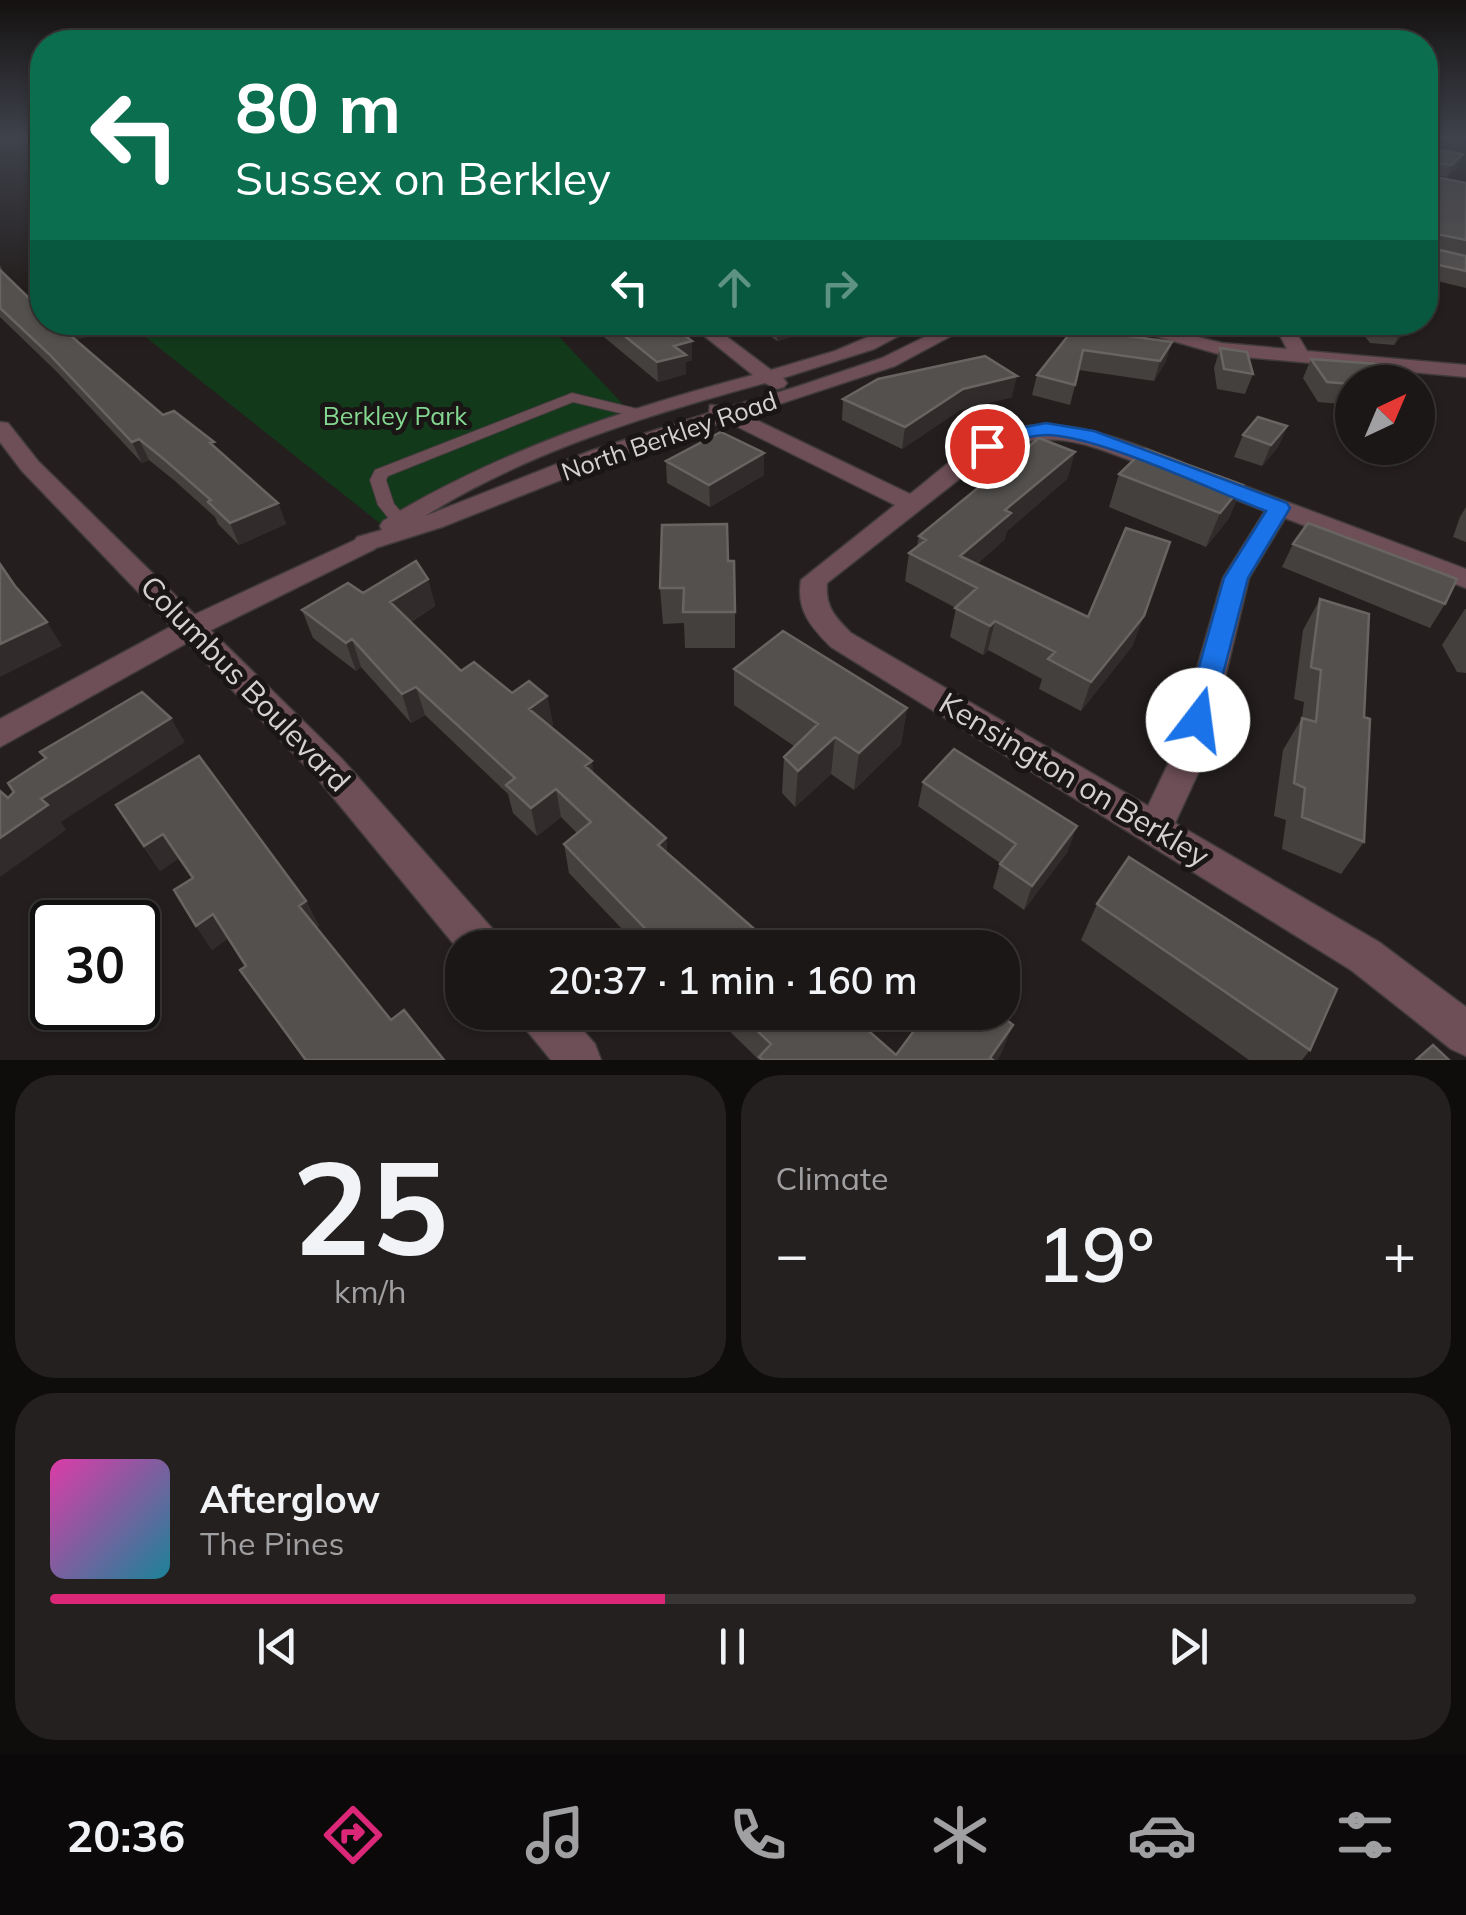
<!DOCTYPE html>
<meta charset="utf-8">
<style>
:root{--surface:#1b1716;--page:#24201f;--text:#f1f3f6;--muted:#a09fa1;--line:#393635;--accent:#db2777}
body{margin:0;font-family:Mulish,sans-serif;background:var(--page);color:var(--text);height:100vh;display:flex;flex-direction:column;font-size:38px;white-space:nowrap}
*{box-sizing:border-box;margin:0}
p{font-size:32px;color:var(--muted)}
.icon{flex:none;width:55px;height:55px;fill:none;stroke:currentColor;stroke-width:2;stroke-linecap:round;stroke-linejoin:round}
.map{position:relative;height:1060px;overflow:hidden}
.panel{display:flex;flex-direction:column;gap:15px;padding:15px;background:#0f0d0c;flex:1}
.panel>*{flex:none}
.guide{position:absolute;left:30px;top:30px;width:1408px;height:305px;border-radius:40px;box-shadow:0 2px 8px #0004,0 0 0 2px var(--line);background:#0b6e4f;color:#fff;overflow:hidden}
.needle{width:65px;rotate:44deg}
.buttons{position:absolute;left:1335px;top:365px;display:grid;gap:20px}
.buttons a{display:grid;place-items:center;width:100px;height:100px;border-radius:50%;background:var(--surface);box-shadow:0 2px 8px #0004,0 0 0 2px var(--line);font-size:50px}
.speed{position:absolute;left:30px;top:900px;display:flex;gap:20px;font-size:50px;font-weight:700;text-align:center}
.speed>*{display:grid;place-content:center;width:130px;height:130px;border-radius:50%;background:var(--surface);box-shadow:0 2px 8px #0004,0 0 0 2px var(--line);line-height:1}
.speed .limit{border:5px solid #111;border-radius:15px;background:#fff;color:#111}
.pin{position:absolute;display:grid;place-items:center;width:85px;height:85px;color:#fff;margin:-42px;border:5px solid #fff;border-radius:50%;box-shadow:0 2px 10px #0007}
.me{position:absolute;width:110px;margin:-55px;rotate:15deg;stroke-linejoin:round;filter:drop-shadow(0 0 8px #0008)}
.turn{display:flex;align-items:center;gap:35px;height:210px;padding:0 40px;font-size:45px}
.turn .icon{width:130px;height:130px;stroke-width:2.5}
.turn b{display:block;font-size:70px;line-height:85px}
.lanes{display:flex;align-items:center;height:95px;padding:0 40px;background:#0003;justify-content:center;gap:50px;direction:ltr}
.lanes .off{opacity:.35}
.big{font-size:75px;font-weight:600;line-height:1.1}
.panel .widget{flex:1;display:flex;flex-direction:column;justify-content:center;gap:15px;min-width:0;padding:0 35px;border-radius:40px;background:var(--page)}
.panel .dial{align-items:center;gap:0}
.dial b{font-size:130px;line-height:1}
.song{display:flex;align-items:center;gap:30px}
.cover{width:120px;height:120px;border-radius:15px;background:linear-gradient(135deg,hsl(320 70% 55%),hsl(190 70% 35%))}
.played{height:10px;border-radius:5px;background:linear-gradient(90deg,var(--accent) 45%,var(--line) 45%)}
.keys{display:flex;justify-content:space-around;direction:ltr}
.heat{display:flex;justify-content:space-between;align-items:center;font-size:55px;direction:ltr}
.panel .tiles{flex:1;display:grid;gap:15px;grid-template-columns:1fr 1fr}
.widget:last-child{grid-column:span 2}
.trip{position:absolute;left:445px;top:930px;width:575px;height:100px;border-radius:40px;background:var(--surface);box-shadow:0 2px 8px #0004,0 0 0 2px var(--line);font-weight:600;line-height:100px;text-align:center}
.dock{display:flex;height:160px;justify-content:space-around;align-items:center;background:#0b0909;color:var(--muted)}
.dock .icon{width:70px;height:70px}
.dock .current{color:var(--accent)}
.dock b{font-size:45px;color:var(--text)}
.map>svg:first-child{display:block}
.green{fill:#13391b}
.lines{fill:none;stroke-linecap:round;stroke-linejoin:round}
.service-casing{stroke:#403b3a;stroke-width:2}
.minor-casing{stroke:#403b3a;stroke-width:3}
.tertiary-casing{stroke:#403b3a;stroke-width:3}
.service{fill:#6e4f57;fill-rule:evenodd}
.minor{fill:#6e4f57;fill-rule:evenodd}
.tertiary{fill:#6e4f57;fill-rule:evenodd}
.wall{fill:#44403e}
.shaded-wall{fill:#312c2b}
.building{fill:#53504e;stroke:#686462;stroke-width:2.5}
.route{fill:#1a73e8;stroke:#114b97;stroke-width:2.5}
.labels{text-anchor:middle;stroke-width:10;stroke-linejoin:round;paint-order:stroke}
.park-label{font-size:25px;fill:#84d791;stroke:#1a1615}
.street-label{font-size:25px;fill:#d4d1d0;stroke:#1a1615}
.near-street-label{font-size:30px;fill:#d4d1d0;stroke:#1a1615}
</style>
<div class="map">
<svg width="1466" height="1060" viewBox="0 0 1466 1060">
<rect width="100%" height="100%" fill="#241f1e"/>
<path class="green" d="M 128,323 L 546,323 L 634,416 L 535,453 L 387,529 Z"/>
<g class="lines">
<g class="service-casing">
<path id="service" d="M 572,393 L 646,411 L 648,414 L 641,418 L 573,402 L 388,476 L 386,480 L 394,504 L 409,521 L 406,525 L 394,525 L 378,505 L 370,480 L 375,470 Z"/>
</g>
<g class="minor-casing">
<path id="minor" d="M 687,322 L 707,322 L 771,370 L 835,351 L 903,322 L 925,322 L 874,349 L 783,378 L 787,383 L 784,387 L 777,389 L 765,383 C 648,415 529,451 425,516 L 590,451 L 709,413 L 710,405 L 729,407 L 796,387 L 882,358 L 955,322 L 977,322 L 895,366 L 746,415 L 910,494 C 932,477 954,456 979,442 C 1042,404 1119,438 1181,462 L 1184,467 L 1181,472 L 1173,474 C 1106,457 1067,421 995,451 L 827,583 C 825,607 835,617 851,633 L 1148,806 L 1172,756 L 1223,578 L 1265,511 L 1202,486 L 1198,481 L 1202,476 L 1218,476 L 1466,569 L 1466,588 L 1285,518 L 1249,578 L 1206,756 L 1175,823 L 1379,942 L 1466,1007 L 1466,1056 L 1451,1049 L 1351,970 L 831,647 C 811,627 796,610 801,580 L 895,505 L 726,421 L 639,449 L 442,527 L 366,551 L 353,543 L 357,537 L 382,530 L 380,526 L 383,521 C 498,451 624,409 753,375 Z
M 1106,322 L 1137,322 L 1222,343 L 1287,349 L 1273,322 L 1290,322 L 1307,351 L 1466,365 L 1466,377 L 1222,355 Z
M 0,422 L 8,423 L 38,461 L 342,759 L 497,934 L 503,948 L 462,948 L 462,954 L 318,779 L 22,471 L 0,442 Z
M 518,1012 L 567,1012 L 595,1044 L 601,1060 L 551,1060 L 524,1027 Z"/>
</g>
<g class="tertiary-casing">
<path id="tertiary" d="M 366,535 L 379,543 L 375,549 L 203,634 L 0,747 L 0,719 L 183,620 Z"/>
</g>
<use href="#service" class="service"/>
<use href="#minor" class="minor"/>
<use href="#tertiary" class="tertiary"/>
</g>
<path class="wall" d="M 1425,150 L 1463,154 L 1458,166 L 1447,177 L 1430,175 L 1466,183 L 1466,288 L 1425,278 Z
M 0,265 L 4,274 L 42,322 L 79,322 L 86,337 L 76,340 L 163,415 L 218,450 L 278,503 L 286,524 L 239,545 L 218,524 L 215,517 L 175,481 L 149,460 L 142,463 L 58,373 L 0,317 Z
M 586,322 L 667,322 L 692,341 L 692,360 L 686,362 L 686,374 L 658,382 Z
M 749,322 L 810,322 L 809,332 L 777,341 Z
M 817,322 L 854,322 L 824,337 Z
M 1184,322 L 1212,322 L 1210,326 L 1185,325 Z
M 1354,322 L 1413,322 L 1394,345 L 1370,343 Z
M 1099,332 L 1166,361 L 1154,381 L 1079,370 L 1070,405 L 1032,395 L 1037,375 Z
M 1220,348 L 1253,374 L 1245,394 L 1217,389 L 1214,368 Z
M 1311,359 L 1352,382 L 1352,405 L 1318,402 L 1303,378 Z
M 1012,397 L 960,410 L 902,449 L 842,420 L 843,399 Z
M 1287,426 L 1278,447 L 1262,466 L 1234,457 L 1243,435 Z
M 764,453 L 764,475 L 710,507 L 667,483 L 666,461 Z
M 1119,474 L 1243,485 L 1229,518 L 1206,547 L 1109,507 Z
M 1068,478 L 1007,531 L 1004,540 L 977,564 L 1133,645 L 1081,711 L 1039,689 L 1042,679 L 988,650 L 983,655 L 950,637 L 956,608 L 905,581 L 909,553 L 917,546 L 919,536 Z
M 1466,507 L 1466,542 L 1453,537 L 1460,517 Z
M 1293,544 L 1445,604 L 1430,628 L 1282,567 Z
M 728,561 L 735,612 L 735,648 L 685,648 L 684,623 L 663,624 L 660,588 Z
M 428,579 L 435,606 L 411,622 L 461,671 L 512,693 L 547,696 L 553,725 L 550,727 L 594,774 L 666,838 L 667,852 L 776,948 L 640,948 L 569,873 L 564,844 L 577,833 L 561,817 L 537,836 L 513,813 L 508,794 L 425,715 L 411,723 L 361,667 L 356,671 L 313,638 L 302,610 L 363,593 Z
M 1320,599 L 1364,717 L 1364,842 L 1341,874 L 1282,849 L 1286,820 L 1274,816 L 1283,750 L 1302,718 L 1304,702 L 1294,699 L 1303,630 Z
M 1465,609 L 1466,609 L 1466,673 L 1457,672 L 1442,645 Z
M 734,669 L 907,708 L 901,744 L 854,790 L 831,774 L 795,807 L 782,793 L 784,757 L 794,746 L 734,705 Z
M 923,782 L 1068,851 L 1024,910 L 993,888 L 1000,863 L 918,806 Z
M 116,805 L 306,901 L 319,926 L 316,927 L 391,1020 L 444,1060 L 304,1060 L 240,970 L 246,966 L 228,938 L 212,950 L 196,926 L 192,878 L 179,858 L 160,871 Z
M 1097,904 L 1310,1050 L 1302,1060 L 1249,1060 L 1081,940 Z
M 702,1012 L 864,1012 L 862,1025 L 896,1055 L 1002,1052 L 997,1060 L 759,1060 L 717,1019 L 713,1024 Z"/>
<path class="shaded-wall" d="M 1463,154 L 1458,166 L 1447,177 L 1452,165 Z
M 65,322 L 79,322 L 86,337 L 66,343 L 57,324 Z
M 777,322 L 810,322 L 809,332 L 777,341 Z
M 825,322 L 854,322 L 824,337 Z
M 1406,322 L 1413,322 L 1394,345 L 1404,326 Z
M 692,341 L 692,360 L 686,362 L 686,374 L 658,382 L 657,362 L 674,346 Z
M 1172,342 L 1166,361 L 1154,381 L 1160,361 Z
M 1017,376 L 1012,397 L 960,410 L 902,449 L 905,427 L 963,389 Z
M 1287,426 L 1278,447 L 1262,466 L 1271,445 Z
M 139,439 L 149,460 L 142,463 L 132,442 Z
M 1075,452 L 1068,478 L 1007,531 L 1004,540 L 960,579 L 960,556 L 1005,510 Z
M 764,453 L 764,475 L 710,507 L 709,485 Z
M 1243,485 L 1229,518 L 1206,547 L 1220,513 Z
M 278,503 L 286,524 L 239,545 L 230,523 Z
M 428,579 L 435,606 L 399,629 L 390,602 Z
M 1144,616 L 1133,645 L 1081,711 L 1091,682 Z
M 995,621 L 988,650 L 983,655 L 990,626 Z
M 47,622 L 62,646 L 0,677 L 0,644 Z
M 352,639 L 361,667 L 356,671 L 346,643 Z
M 416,687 L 425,715 L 411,723 L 402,694 Z
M 547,696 L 553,725 L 535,738 L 529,709 Z
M 907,708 L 901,744 L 854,790 L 859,753 Z
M 171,718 L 185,742 L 61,822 L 66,830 L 0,877 L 0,838 L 41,799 Z
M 835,737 L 831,774 L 795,807 L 798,771 Z
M 592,761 L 596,790 L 585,766 Z
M 556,789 L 561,817 L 537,836 L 531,808 Z
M 1077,826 L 1068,851 L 1024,910 L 1032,886 Z
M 163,834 L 179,858 L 160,871 L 144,846 Z
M 666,838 L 668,866 L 658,845 Z
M 306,901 L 319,926 L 312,930 L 299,906 Z
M 213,914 L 228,938 L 212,950 L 196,926 Z
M 713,1012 L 717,1012 L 717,1019 L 713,1024 Z
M 861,1012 L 864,1012 L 860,1034 L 855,1019 Z
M 1013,1025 L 1002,1052 L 997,1060 L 990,1060 Z"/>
<path class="building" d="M 1427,148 L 1463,154 L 1452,165 L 1428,162 L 1430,176 L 1466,183 L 1466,240 L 1432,233 L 1428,237 L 1431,248 L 1466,256 L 1466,271 L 1425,262 L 1425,150 Z
M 0,270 L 32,301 L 42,298 L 42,322 L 65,322 L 57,324 L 163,415 L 174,411 L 214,442 L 210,443 L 278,503 L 230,523 L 208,502 L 211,500 L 165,460 L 139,439 L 132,442 L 49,354 L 0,308 Z
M 607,322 L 667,322 L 692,341 L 674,346 L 686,355 L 657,362 Z
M 1079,322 L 1100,322 L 1099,332 L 1172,342 L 1160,361 L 1083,350 L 1075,385 L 1037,375 Z
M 1377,322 L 1406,322 L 1404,326 Z
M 1220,348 L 1247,352 L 1253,374 L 1224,369 Z
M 985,356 L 1017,376 L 963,389 L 905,427 L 843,399 L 878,379 Z
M 1311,359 L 1377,364 L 1393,382 L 1352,384 L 1327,382 Z
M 1258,417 L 1287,426 L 1271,445 L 1243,435 Z
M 721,432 L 764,453 L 709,485 L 666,461 Z
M 1039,438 L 1075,452 L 1005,510 L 1011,513 L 960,556 L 1088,617 L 1126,528 L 1170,542 L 1144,616 L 1091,682 L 1048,659 L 1055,652 L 995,621 L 990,626 L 955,608 L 977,588 L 909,553 L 926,540 L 919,536 Z
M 1145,449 L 1243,485 L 1220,513 L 1119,474 Z
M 1308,523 L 1457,579 L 1445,604 L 1293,544 Z
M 727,524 L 728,561 L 734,561 L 735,612 L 683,612 L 684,588 L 660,588 L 662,525 Z
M 416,561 L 428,579 L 390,602 L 461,671 L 474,662 L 512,693 L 529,681 L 547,696 L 529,709 L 592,761 L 585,766 L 666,838 L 658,845 L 776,948 L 664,948 L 564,844 L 591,822 L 556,789 L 531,808 L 506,785 L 515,778 L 416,687 L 402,694 L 352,639 L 346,643 L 302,610 L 348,583 L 363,593 Z
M 0,564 L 15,586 L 47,622 L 0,644 Z
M 1320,599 L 1369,614 L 1364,717 L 1370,719 L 1364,842 L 1302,817 L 1305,788 L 1294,783 L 1302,718 L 1316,722 L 1321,670 L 1311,667 Z
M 783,631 L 907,708 L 859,753 L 835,737 L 798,771 L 784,757 L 818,724 L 734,669 Z
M 142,692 L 171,718 L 41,799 L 48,805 L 0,838 L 0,791 L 8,798 L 14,792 L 8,783 L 46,758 L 40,752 Z
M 954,749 L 1077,826 L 1032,886 L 1000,864 L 1016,844 L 923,782 Z
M 199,756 L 306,901 L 299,906 L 391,1020 L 404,1010 L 444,1060 L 306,1060 L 240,970 L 246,966 L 213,914 L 196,926 L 174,890 L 193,878 L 163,834 L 144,846 L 116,805 Z
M 1129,857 L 1337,989 L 1310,1050 L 1097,904 Z
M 738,1012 L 861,1012 L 855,1019 L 896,1055 L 928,1012 L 997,1012 L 1013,1025 L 990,1058 L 993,1060 L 763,1060 L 759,1057 L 771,1044 Z
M 1433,1045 L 1449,1060 L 1416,1060 Z"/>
<linearGradient id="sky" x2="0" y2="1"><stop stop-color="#141110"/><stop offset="0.48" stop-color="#3f424c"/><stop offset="1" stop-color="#3f424c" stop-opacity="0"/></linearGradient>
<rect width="1466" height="287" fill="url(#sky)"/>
<path class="route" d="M 1046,423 L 1094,431 L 1287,503 L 1290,508 L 1248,578 L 1209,728 L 1198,731 L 1188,728 L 1184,720 L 1224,578 L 1266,511 C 1214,491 1097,435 1046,435 C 1024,435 1007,446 987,451 L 977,446 L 999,432 Z"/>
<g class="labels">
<g class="park-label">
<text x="395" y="425">Berkley Park</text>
</g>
<g class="street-label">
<text transform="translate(669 436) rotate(-19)" y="9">North Berkley Road</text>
</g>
<g class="near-street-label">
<text transform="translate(245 684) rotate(46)" y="10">Columbus Boulevard</text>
<text transform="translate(1074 780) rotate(31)" y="10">Kensington on Berkley</text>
</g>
</g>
</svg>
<div class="buttons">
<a><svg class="needle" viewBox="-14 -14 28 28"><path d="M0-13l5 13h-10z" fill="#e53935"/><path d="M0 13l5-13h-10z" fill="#a09fa1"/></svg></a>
</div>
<div class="speed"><div class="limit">30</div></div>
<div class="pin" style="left:987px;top:446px;background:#d93025"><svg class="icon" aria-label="arrive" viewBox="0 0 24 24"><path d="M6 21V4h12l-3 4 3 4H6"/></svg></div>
<svg class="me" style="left:1198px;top:720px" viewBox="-20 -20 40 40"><circle r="19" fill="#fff"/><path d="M0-13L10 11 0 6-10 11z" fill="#1a73e8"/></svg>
<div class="trip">20:37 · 1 min · 160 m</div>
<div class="guide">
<div class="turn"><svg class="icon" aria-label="left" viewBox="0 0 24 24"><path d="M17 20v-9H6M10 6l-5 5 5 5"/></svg><div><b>80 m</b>Sussex on Berkley</div></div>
<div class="lanes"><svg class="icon" aria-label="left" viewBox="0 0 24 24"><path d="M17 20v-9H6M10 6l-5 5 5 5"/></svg><svg class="icon off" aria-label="ahead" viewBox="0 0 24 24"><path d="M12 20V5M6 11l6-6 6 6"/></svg><svg class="icon off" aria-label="right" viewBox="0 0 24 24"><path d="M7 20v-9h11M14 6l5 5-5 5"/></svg></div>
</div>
</div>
<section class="panel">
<div class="tiles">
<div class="widget dial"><b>25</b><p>km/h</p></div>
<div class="widget"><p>Climate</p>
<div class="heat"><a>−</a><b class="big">19°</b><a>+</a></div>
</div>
<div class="widget">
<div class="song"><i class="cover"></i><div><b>Afterglow</b><p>The Pines</p></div></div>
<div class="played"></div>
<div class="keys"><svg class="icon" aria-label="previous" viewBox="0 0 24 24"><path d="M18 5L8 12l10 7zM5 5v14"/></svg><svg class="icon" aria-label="pause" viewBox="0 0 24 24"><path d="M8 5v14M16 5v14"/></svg><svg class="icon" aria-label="next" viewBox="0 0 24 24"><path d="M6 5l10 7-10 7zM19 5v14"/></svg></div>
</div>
</div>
</section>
<nav class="dock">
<b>20:36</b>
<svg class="icon current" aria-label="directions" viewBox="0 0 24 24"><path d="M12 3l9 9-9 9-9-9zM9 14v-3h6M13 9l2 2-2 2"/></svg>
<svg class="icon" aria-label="music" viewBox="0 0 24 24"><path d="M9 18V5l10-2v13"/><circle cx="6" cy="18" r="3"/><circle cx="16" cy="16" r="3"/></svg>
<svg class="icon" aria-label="phone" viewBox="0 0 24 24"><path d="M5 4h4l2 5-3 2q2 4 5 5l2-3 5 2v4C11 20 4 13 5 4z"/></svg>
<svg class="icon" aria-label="climate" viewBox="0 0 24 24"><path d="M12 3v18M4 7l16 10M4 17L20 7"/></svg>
<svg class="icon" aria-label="car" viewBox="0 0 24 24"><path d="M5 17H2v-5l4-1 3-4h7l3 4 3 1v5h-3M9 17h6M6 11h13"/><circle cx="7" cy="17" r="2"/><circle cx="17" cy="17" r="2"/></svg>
<svg class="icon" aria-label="filters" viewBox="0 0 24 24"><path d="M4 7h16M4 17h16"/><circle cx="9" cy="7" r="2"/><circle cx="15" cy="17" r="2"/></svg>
</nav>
